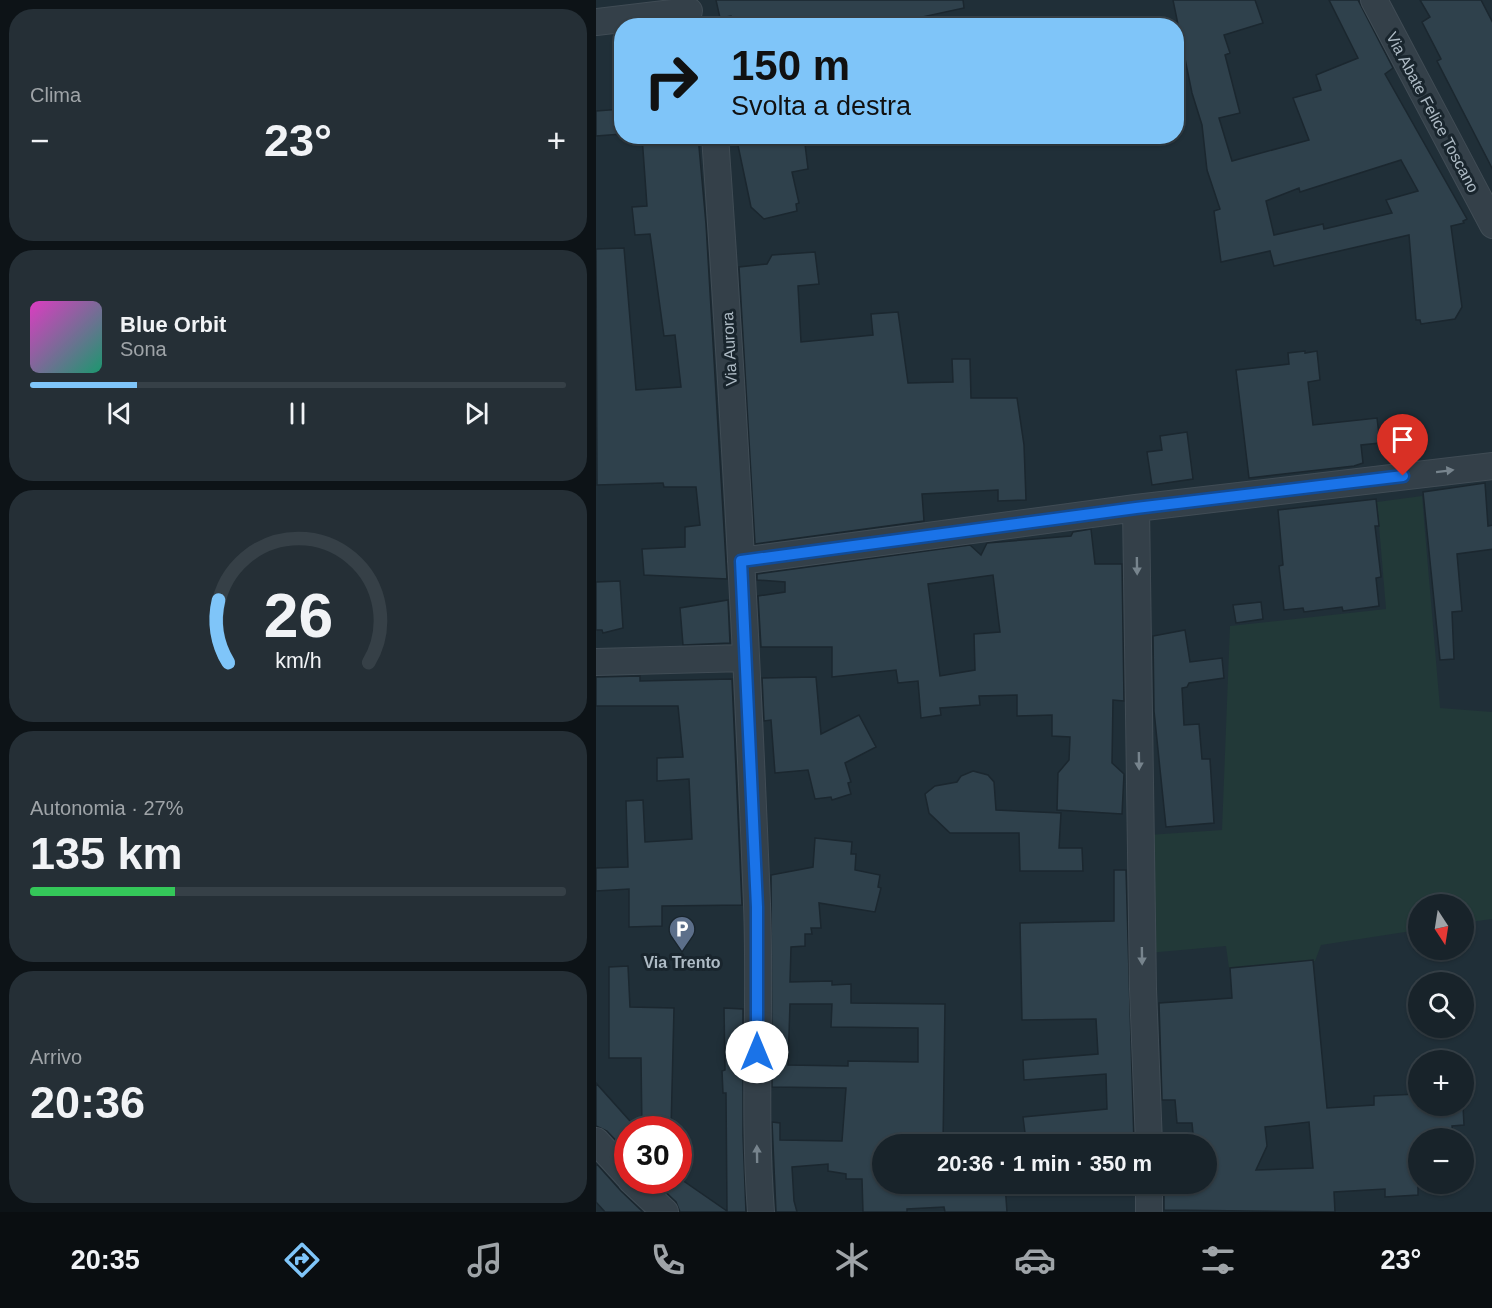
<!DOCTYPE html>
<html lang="it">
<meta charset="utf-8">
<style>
:root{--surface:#18232a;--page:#252f36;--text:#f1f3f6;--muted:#9fa4a8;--line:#364047;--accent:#7fc5f9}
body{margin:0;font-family:Arial,sans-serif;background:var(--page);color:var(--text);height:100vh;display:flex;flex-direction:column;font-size:22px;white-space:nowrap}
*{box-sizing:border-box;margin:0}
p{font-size:20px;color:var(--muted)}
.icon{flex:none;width:33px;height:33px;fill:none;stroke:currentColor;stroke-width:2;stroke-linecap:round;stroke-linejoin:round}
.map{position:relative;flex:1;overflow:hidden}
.sheet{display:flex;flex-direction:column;gap:9px;padding:9px;background:#0d1317;width:596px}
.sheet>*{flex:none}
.hud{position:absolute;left:18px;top:18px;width:570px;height:126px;border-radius:24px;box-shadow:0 2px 4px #0004,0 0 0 2px var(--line);background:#7fc5f9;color:#111;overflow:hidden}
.needle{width:39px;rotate:168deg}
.tools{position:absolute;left:812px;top:894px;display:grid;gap:12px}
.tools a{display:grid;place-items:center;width:66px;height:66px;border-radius:50%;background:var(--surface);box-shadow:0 2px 4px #0004,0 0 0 2px var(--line);font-size:30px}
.speed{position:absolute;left:18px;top:1116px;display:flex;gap:12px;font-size:30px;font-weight:700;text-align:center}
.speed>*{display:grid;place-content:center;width:78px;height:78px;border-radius:50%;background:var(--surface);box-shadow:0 2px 4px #0004,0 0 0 2px var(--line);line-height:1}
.speed .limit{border:9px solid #d22;background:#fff;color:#111}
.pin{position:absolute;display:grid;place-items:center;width:51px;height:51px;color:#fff;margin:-62px -26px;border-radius:50% 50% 50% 0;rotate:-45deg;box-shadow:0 0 6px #0007}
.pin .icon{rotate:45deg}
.me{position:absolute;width:66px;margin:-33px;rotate:0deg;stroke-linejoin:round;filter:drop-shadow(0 0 4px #0008)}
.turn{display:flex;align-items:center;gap:21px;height:126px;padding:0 18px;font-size:27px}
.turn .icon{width:78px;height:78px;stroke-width:2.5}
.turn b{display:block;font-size:42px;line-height:51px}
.big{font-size:45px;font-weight:700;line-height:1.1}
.sheet .widget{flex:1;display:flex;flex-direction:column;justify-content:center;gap:9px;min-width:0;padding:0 21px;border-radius:24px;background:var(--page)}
.sheet .dial{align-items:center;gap:0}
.dial svg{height:156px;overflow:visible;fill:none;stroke:var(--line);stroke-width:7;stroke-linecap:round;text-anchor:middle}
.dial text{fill:var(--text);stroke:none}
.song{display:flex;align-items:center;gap:18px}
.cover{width:72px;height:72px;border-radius:9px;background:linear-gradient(135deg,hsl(310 70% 55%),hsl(160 70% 35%))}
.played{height:6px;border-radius:3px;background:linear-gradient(90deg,var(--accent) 20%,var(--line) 20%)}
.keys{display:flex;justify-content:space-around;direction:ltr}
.heat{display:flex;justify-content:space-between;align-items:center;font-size:33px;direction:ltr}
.charge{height:9px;border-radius:4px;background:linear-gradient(90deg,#34c759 27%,var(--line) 0)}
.trip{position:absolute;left:276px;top:1134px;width:345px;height:60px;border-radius:30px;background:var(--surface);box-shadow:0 2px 4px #0004,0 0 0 2px var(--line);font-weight:700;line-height:60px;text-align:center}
.tabs{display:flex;height:96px;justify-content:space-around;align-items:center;background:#0a0e11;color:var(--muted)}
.tabs .icon{width:42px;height:42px}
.tabs .on{color:var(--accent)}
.tabs b{font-size:27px;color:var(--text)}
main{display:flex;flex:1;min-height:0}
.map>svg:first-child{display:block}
.green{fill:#223938}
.building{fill:#2f414c;stroke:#1b272f;stroke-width:1.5;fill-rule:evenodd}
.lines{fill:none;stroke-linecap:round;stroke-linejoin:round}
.minor-casing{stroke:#404c55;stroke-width:28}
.minor{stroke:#344049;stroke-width:26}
.oneway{fill:#77848d}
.route-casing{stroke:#114b97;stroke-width:15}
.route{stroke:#1a73e8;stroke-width:10}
.labels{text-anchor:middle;stroke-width:6;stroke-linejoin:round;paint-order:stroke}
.street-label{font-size:16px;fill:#aebbc5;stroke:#19252d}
.poi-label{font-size:16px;font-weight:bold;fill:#aebbc5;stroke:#19252d}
</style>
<main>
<section class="sheet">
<div class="widget"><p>Clima</p>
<div class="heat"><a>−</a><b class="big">23°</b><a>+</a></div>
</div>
<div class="widget">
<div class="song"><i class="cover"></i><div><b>Blue Orbit</b><p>Sona</p></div></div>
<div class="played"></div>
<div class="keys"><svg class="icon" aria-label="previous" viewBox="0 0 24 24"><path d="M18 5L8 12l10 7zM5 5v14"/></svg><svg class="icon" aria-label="pause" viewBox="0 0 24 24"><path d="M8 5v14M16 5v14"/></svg><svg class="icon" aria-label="next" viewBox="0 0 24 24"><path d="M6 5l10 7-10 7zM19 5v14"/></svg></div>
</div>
<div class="widget dial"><svg viewBox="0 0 100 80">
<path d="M14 69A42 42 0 1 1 86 69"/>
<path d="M14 69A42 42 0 0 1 9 37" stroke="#7fc5f9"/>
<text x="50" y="56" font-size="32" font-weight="700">26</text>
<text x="50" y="72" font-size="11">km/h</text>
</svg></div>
<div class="widget"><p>Autonomia · 27%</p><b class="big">135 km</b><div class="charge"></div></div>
<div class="widget"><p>Arrivo</p><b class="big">20:36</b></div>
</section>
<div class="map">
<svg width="897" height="1212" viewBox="0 0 897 1212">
<rect width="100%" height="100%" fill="#202f38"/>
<path class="green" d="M 826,496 L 844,708 L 896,712 L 896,919 L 867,923 L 867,904 L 822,904 L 822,930 L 725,945 L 719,961 L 633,968 L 630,946 L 552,953 L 552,835 L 626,830 L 634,626 L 790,609 L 781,502 Z"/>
<path class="building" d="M 120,0 L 367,0 L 368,8 L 285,26 L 137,26 L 135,16 L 124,18 Z
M 577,0 L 659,0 L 667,23 L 628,35 L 634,53 L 629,55 L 644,113 L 623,118 L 636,161 L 713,140 L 697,98 L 725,90 L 720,75 L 762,58 L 733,0 L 762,0 L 797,68 L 789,74 L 871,219 L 867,221 L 868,223 L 855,226 L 866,307 L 859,319 L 825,324 L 824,320 L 820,320 L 813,235 L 678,266 L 674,251 L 625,262 L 618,211 L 624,209 L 611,170 L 606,125 L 596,93 ZM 805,160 L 822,191 L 790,200 L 796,213 L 728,229 L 727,224 L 678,235 L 670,201 L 703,188 L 704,192 Z
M 824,0 L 885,0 L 897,23 L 897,170 L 841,61 L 845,59 L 826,22 L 834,17 Z
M 26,109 L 26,134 L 0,136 L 0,111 Z
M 46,136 L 102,136 L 110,224 L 131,579 L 48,575 L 46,549 L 89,547 L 89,527 L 104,525 L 100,487 L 68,487 L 67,483 L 1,485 L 0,249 L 28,248 L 40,390 L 85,387 L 79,335 L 68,336 L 54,234 L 39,235 L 36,207 L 51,206 Z
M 140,136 L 208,136 L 212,169 L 196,172 L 203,203 L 200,204 L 201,211 L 168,219 L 155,207 Z
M 219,252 L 223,284 L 202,286 L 205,342 L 277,335 L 275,314 L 302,312 L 312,383 L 357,382 L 356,359 L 374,359 L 375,398 L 421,398 L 428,445 L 430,500 L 402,501 L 402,490 L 326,494 L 328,521 L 159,544 L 143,267 L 171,264 L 176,255 Z
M 709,351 L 709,353 L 721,351 L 724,380 L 712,382 L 717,425 L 781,418 L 784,443 L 765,445 L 767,463 L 758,466 L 653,478 L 640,370 L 693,364 L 692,353 Z
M 591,432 L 597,479 L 556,485 L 551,452 L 566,450 L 564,436 Z
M 889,483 L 892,526 L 897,525 L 897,549 L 861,554 L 866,611 L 856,612 L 858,659 L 844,660 L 827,492 Z
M 780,499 L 783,526 L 779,526 L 785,577 L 780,578 L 783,606 L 747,611 L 746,607 L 708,612 L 707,608 L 688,610 L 683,566 L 687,565 L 682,510 Z
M 495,529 L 499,564 L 526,564 L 528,701 L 517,700 L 516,763 L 528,774 L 526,814 L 461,810 L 462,773 L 473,760 L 474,737 L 456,736 L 456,715 L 421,716 L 421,695 L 383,696 L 384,705 L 344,708 L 345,715 L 325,718 L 322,681 L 302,683 L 300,670 L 236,677 L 236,647 L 165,647 L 162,596 L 189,592 L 189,582 L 161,580 L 161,574 L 374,545 L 385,555 L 391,543 L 475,536 L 477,532 ZM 397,575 L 404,632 L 378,634 L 379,670 L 344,676 L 332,584 Z
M 24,581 L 27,628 L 7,633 L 6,630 L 0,630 L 0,582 Z
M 132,600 L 134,643 L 87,645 L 84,608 Z
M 665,602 L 667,619 L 640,623 L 637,605 Z
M 589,630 L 594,662 L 626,658 L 628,678 L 593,683 L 591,687 L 586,688 L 588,725 L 603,724 L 606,759 L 614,759 L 618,823 L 570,827 L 558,711 L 557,636 Z
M 44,676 L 44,681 L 136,679 L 146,905 L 66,906 L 66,926 L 33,927 L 33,889 L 0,891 L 0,868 L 32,867 L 30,801 L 47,800 L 49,842 L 96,839 L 93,779 L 61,781 L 61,758 L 87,757 L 82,706 L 0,706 L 0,677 Z
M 220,677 L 225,734 L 263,715 L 280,747 L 249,763 L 255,782 L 252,783 L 255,794 L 236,800 L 235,797 L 219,799 L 212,770 L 179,773 L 175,720 L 168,721 L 166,678 Z
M 377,771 L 392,775 L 398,782 L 400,810 L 465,813 L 463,848 L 486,848 L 487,871 L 424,871 L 423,833 L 354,833 L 333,813 L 329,794 L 339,786 L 361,782 L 365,776 Z
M 219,838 L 256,842 L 255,854 L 260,854 L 259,870 L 284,875 L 282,887 L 285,888 L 279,912 L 223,903 L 225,928 L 215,928 L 216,934 L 209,934 L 209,946 L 195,947 L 194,982 L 236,981 L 236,985 L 255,984 L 255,1003 L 349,1004 L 347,1144 L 286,1144 L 286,1184 L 409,1184 L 411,1212 L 349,1212 L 348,1207 L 311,1209 L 311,1212 L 267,1212 L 266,1179 L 250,1179 L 250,1174 L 232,1171 L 232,1164 L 196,1167 L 198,1201 L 201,1212 L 180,1212 L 176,1122 L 184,1123 L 184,1140 L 246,1141 L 250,1088 L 176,1087 L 175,875 L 217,867 ZM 194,1004 L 236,1004 L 235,1027 L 322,1028 L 322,1062 L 252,1061 L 252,1066 L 192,1065 Z
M 518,870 L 530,870 L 538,1144 L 463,1144 L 463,1138 L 430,1141 L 427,1117 L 511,1109 L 510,1074 L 428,1080 L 427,1060 L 502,1054 L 500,1019 L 426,1020 L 424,923 L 518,921 Z
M 717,960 L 731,1108 L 778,1105 L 778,1096 L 822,1094 L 822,1106 L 867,1106 L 868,1125 L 856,1126 L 857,1138 L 822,1138 L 822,1195 L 789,1197 L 789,1189 L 738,1192 L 739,1212 L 568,1210 L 568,1184 L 610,1184 L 610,1144 L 598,1144 L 596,1123 L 581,1123 L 579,1100 L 566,1100 L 563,1003 L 636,998 L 634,968 ZM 713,1122 L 717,1168 L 660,1170 L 671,1146 L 669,1127 Z
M 32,966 L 34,1007 L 78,1008 L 75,1130 L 46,1130 L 45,1058 L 13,1058 L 13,967 Z
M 128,1008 L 147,1009 L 147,1135 L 150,1212 L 84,1212 L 80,1202 L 57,1180 L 86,1180 L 131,1211 L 130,1093 L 127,1093 L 126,1071 L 129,1070 Z
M 0,1083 L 42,1130 L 32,1130 L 32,1153 L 11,1131 L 0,1126 Z
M 0,1163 L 25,1191 L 47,1212 L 9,1212 L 0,1202 Z"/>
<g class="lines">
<g class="minor-casing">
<path id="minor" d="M 778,0 L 897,225
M 0,22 L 93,11
M 119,136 C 137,392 151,648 161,904 C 165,1006 157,1109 165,1212
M 540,508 L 547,989 L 553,1144
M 145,561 L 540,508 L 897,466
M 0,662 L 149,658
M 0,1141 L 32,1176
M 35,1180 L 69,1212
M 553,1212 L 553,1184"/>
</g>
<use href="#minor" class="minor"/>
</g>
<defs><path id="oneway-solid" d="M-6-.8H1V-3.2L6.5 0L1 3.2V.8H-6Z" transform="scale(1.5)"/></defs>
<g class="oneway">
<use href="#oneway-solid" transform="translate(849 471) rotate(-7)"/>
<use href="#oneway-solid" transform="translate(541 566) rotate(89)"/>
<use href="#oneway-solid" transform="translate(543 761) rotate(89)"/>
<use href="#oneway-solid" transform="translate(546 956) rotate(89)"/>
<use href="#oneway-solid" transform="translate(161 1154) rotate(-91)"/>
</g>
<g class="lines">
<g class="route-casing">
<path id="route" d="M 161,1052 L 161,907 L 145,561 L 540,508 L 807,476"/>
</g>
<use href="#route" class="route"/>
</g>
<defs>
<g id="parking-pin" transform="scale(1.35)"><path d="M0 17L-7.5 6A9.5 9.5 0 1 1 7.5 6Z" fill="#5c6f8a" stroke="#19252d"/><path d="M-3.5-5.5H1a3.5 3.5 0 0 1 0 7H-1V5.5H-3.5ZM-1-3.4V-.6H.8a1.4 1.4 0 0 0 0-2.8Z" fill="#fff"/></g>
</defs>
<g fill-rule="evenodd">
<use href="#parking-pin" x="86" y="929"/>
</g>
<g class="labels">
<g class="street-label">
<text transform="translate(837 112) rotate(62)" y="6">Via Abate Felice Toscano</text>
<text transform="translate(133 349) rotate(-93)" y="6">Via Aurora</text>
</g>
<g class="poi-label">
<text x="86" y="968">Via Trento</text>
</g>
</g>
</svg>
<div class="tools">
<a><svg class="needle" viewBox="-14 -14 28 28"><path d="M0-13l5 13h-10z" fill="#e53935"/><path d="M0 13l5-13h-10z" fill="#9fa4a8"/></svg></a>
<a><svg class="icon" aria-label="search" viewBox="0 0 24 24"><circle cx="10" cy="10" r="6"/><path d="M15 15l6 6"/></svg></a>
<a>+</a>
<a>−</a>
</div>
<div class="speed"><div class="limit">30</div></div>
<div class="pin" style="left:807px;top:476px;background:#d93025"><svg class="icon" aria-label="arrive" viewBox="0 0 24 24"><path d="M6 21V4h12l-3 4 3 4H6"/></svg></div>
<svg class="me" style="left:161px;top:1052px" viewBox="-20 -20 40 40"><circle r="19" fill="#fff"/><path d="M0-13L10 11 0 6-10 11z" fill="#1a73e8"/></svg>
<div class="trip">20:36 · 1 min · 350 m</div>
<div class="hud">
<div class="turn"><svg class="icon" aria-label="right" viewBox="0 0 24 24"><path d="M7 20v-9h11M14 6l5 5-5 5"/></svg><div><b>150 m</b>Svolta a destra</div></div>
</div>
</div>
</main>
<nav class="tabs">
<b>20:35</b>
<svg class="icon on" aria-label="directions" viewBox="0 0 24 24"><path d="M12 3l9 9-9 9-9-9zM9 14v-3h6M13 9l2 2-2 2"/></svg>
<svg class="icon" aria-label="music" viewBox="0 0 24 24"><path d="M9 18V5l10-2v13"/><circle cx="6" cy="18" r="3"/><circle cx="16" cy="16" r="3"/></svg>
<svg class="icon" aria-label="phone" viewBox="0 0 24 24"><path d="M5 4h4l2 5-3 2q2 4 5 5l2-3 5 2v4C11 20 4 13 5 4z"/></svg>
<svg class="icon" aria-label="climate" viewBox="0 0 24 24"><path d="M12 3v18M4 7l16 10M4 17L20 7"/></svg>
<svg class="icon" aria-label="car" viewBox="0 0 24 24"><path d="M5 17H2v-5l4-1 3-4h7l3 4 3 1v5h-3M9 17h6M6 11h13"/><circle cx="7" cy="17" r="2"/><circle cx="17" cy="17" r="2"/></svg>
<svg class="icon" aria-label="filters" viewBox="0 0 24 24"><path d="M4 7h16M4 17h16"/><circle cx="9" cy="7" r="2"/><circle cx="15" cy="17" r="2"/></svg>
<b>23°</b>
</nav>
